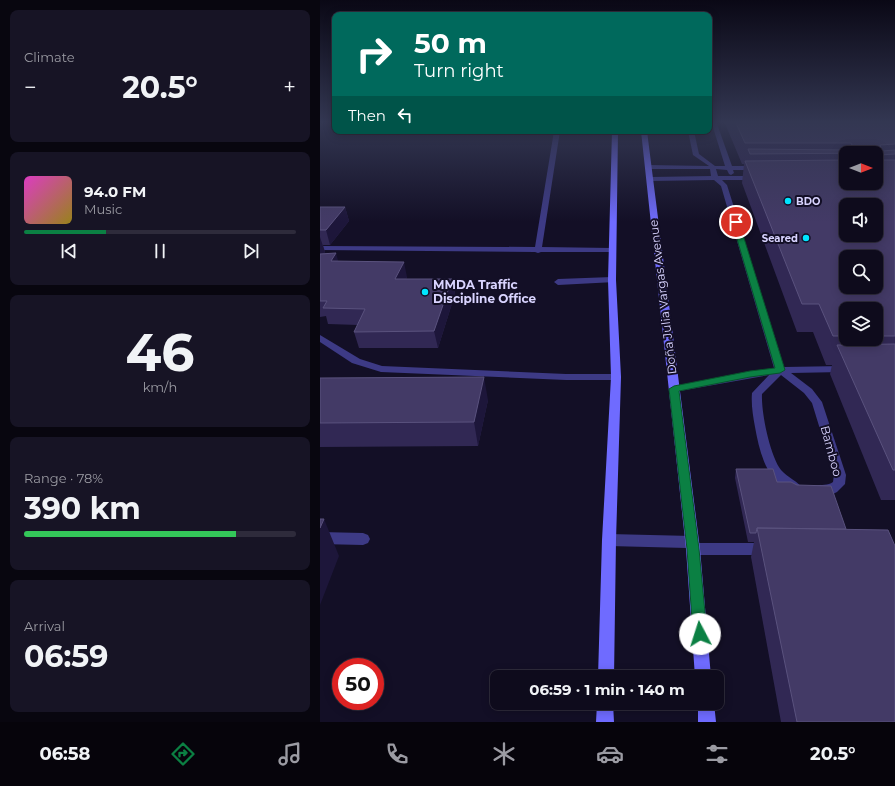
<!DOCTYPE html>
<meta charset="utf-8">
<style>
:root{--surface:#0e0b1c;--page:#171425;--text:#f1f3f6;--muted:#9b9ba3;--line:#2e2b3b;--accent:#0b8043}
body{margin:0;font-family:Montserrat,sans-serif;background:var(--page);color:var(--text);height:100vh;display:flex;flex-direction:column;font-size:15px;white-space:nowrap}
*{box-sizing:border-box;margin:0}
p{font-size:13px;color:var(--muted)}
.icon{flex:none;width:22px;height:22px;fill:none;stroke:currentColor;stroke-width:2;stroke-linecap:round;stroke-linejoin:round}
.map{position:relative;flex:1;overflow:hidden}
.drawer{display:flex;flex-direction:column;gap:10px;padding:10px;background:#08060f;width:320px}
.drawer>*{flex:none}
.guide{position:absolute;left:12px;top:12px;width:380px;height:122px;border-radius:8px;box-shadow:0 2px 10px #0003,0 0 0 1px var(--line);background:#00695c;color:#fff;overflow:hidden}
.needle{width:26px;rotate:90deg}
.tools{position:absolute;left:519px;top:146px;display:grid;gap:8px}
.tools a{display:grid;place-items:center;width:44px;height:44px;border-radius:8px;background:var(--surface);box-shadow:0 2px 10px #0003,0 0 0 1px var(--line);font-size:20px}
.speed{position:absolute;left:12px;top:658px;display:flex;gap:8px;font-size:20px;font-weight:700;text-align:center}
.speed>*{display:grid;place-content:center;width:52px;height:52px;border-radius:50%;background:var(--surface);box-shadow:0 2px 10px #0003,0 0 0 1px var(--line);line-height:1}
.speed .limit{border:6px solid #d22;background:#fff;color:#111}
.pin{position:absolute;display:grid;place-items:center;width:34px;height:34px;color:#fff;margin:-17px;border:2px solid #fff;border-radius:50%;box-shadow:0 1px 4px #0007}
.me{position:absolute;width:44px;margin:-22px;rotate:355deg;stroke-linejoin:round;filter:drop-shadow(0 0 3px #0008)}
.turn{display:flex;align-items:center;gap:14px;height:84px;padding:0 16px;font-size:18px}
.turn .icon{width:52px;height:52px;stroke-width:2.5}
.turn b{display:block;font-size:28px;line-height:34px}
.then{display:flex;align-items:center;height:38px;padding:0 16px;background:#0003;gap:8px;font-size:15px}
.big{font-size:30px;font-weight:700;line-height:1.1}
.drawer .widget{flex:1;display:flex;flex-direction:column;justify-content:center;gap:6px;min-width:0;padding:0 14px;border-radius:8px;background:var(--page)}
.drawer .dial{align-items:center;gap:0}
.dial b{font-size:52px;line-height:1}
.song{display:flex;align-items:center;gap:12px}
.cover{width:48px;height:48px;border-radius:6px;background:linear-gradient(135deg,hsl(310 70% 55%),hsl(50 70% 35%))}
.played{height:4px;border-radius:2px;background:linear-gradient(90deg,var(--accent) 30%,var(--line) 30%)}
.keys{display:flex;justify-content:space-around;direction:ltr}
.heat{display:flex;justify-content:space-between;align-items:center;font-size:22px;direction:ltr}
.charge{height:6px;border-radius:3px;background:linear-gradient(90deg,#34c759 78%,var(--line) 0)}
.trip{position:absolute;left:170px;top:670px;width:234px;height:40px;border-radius:8px;background:var(--surface);box-shadow:0 2px 10px #0003,0 0 0 1px var(--line);font-weight:700;line-height:40px;text-align:center}
.menu{display:flex;height:64px;justify-content:space-around;align-items:center;background:#06040b;color:var(--muted)}
.menu .icon{width:28px;height:28px}
.menu .selected{color:var(--accent)}
.menu b{font-size:18px;color:var(--text)}
main{display:flex;flex:1;min-height:0}
.map>svg:first-child{display:block}
.lines{fill:none;stroke-linecap:round;stroke-linejoin:round}
.lane{fill:#3d3a85;fill-rule:evenodd}
.secondary{fill:#6f6bff;fill-rule:evenodd}
.wall{fill:#312854;fill-rule:evenodd}
.shaded-wall{fill:#1d163a}
.building{fill:#433a66;stroke:#5a527e;fill-rule:evenodd}
.route{fill:#0b8043;stroke:#07532c}
.poi-dot{fill:#00e5ff;stroke:#130f26;stroke-width:1.5}
.labels{text-anchor:middle;stroke-width:4;stroke-linejoin:round;paint-order:stroke}
.far-poi-label{font-size:10px;font-weight:bold;fill:#d9d4ff;stroke:#130f26;text-anchor:start}
.poi-label{font-size:12px;font-weight:bold;fill:#d9d4ff;stroke:#130f26;text-anchor:start}
.street-label{font-size:12px;fill:#d9d4ff;stroke:#130f26}
</style>
<main>
<section class="drawer">
<div class="widget"><p>Climate</p>
<div class="heat"><a>−</a><b class="big">20.5°</b><a>+</a></div>
</div>
<div class="widget">
<div class="song"><i class="cover"></i><div><b>94.0 FM</b><p>Music</p></div></div>
<div class="played"></div>
<div class="keys"><svg class="icon" aria-label="previous" viewBox="0 0 24 24"><path d="M18 5L8 12l10 7zM5 5v14"/></svg><svg class="icon" aria-label="pause" viewBox="0 0 24 24"><path d="M8 5v14M16 5v14"/></svg><svg class="icon" aria-label="next" viewBox="0 0 24 24"><path d="M6 5l10 7-10 7zM19 5v14"/></svg></div>
</div>
<div class="widget dial"><b>46</b><p>km/h</p></div>
<div class="widget"><p>Range · 78%</p><b class="big">390 km</b><div class="charge"></div></div>
<div class="widget"><p>Arrival</p><b class="big">06:59</b></div>
</section>
<div class="map">
<svg width="575" height="722" viewBox="0 0 575 722">
<rect width="100%" height="100%" fill="#130f26"/>
<g class="lines">
<path class="lane" d="M 391,121 L 396,121 L 412,166 L 438,166 L 441,168 L 438,170 L 413,170 L 414,173 L 411,175 L 409,174 L 407,170 L 396,169 L 398,176 L 436,176 L 439,178 L 436,180 L 402,180 L 407,185 L 464,367 L 523,366 L 528,369 L 523,372 L 471,373 L 492,389 L 502,402 L 526,475 L 525,484 L 517,492 L 513,494 L 496,492 L 494,489 L 496,486 C 501,484 508,486 513,482 L 514,475 L 492,403 L 484,393 L 461,375 L 442,394 C 441,412 450,456 461,470 C 467,477 479,482 482,488 L 480,491 L 476,493 C 447,484 440,454 435,427 C 433,416 431,404 432,393 L 449,375 L 354,392 L 349,389 L 354,386 L 454,368 L 401,186 L 394,180 L 330,181 L 327,179 L 330,177 L 391,176 L 390,169 L 328,169 L 325,167 L 328,165 L 389,166 L 373,155 L 368,131 L 374,131 L 379,154 L 395,166 L 405,166 Z
M 234,131 L 240,131 L 222,247 L 292,248 L 296,250 L 295,252 L 221,252 L 218,253 L 215,252 L 0,250 L 0,246 L 215,247 Z
M 292,277 L 295,278 L 295,282 L 238,285 L 234,282 L 238,279 Z
M 0,335 L 40,359 L 62,366 L 246,374 L 296,374 L 301,377 L 296,380 L 246,380 L 61,372 L 32,363 L 0,342 Z
M 0,532 L 43,533 L 48,535 L 50,539 L 48,543 L 43,545 L 0,544 Z
M 289,534 L 372,536 L 377,538 L 378,543 L 445,543 L 450,545 L 452,549 L 450,553 L 445,555 L 373,555 L 368,553 L 367,548 L 289,546 L 284,544 L 282,540 L 284,536 Z"/>
<path class="secondary" d="M 292,131 L 298,131 L 296,280 L 301,377 L 296,540 L 294,677 L 278,677 L 282,540 L 291,377 L 288,280 Z
M 321,131 L 327,131 L 380,549 L 391,677 L 375,677 L 366,549 Z
M 277,703 L 293,703 L 294,722 L 276,722 Z
M 378,703 L 394,703 L 396,722 L 378,722 Z"/>
</g>
<path class="wall" d="M 404,121 L 575,121 L 575,500 L 561,500 L 510,374 L 512,365 L 506,365 L 493,332 L 477,332 L 422,183 L 424,164 L 422,164 ZM 526,153 L 556,153 L 526,183 ZM 526,309 L 556,309 L 556,339 L 526,339 Z
M 0,207 L 25,207 L 29,221 L 10,245 L 3,245 L 5,252 L 3,254 L 18,261 L 87,277 L 86,279 L 132,279 L 135,294 L 118,348 L 39,348 L 34,332 L 38,325 L 8,324 L 6,316 L 0,317 Z
M 0,378 L 168,400 L 158,446 L 0,447 Z
M 416,469 L 457,482 L 575,722 L 461,722 L 431,557 L 434,542 L 428,542 L 415,478 Z"/>
<path class="shaded-wall" d="M 25,207 L 29,221 L 10,245 L 6,230 Z
M 0,237 L 5,252 L 0,257 Z
M 16,253 L 20,268 L 11,261 Z
M 84,262 L 87,277 L 79,295 L 75,279 Z
M 132,279 L 135,294 L 118,348 L 114,331 Z
M 164,377 L 168,400 L 158,446 L 154,422 Z
M 4,519 L 19,556 L 0,605 L 0,528 Z"/>
<path class="building" d="M 415,121 L 575,121 L 575,144 L 560,145 L 562,151 L 575,150 L 575,154 L 560,155 L 562,160 L 575,160 L 575,336 L 556,336 L 556,309 L 526,309 L 526,336 L 513,336 L 499,304 L 482,304 L 425,161 L 526,160 L 526,183 L 556,183 L 556,153 L 430,154 L 428,149 L 531,150 L 532,145 L 531,143 L 425,143 ZM 526,205 L 556,205 L 556,235 L 526,235 ZM 526,257 L 556,257 L 556,287 L 526,287 Z
M 0,207 L 25,207 L 6,230 L 0,230 Z
M 16,253 L 11,261 L 84,262 L 75,279 L 132,279 L 114,331 L 34,332 L 45,309 L 3,308 L 7,301 L 0,301 L 0,254 Z
M 575,344 L 575,470 L 573,470 L 517,345 Z
M 164,377 L 154,422 L 0,423 L 0,378 Z
M 416,469 L 453,469 L 457,482 L 471,482 L 477,485 L 511,486 L 526,529 L 437,528 L 436,533 L 430,533 Z
M 0,519 L 4,519 L 0,528 Z
M 437,528 L 568,530 L 575,546 L 575,722 L 477,722 Z"/>
<linearGradient id="sky" x2="0" y2="1"><stop stop-color="#0a0815"/><stop offset="0.55" stop-color="#333752"/><stop offset="1" stop-color="#333752" stop-opacity="0"/></linearGradient>
<rect width="575" height="222" fill="url(#sky)"/>
<path class="route" d="M 416,220 L 419,222 L 465,370 L 460,373 L 430,377 L 359,391 L 379,549 L 387,634 L 385,639 L 380,641 L 375,639 L 373,634 L 367,549 L 349,389 L 354,386 L 430,371 L 455,368 L 412,222 Z"/>
<g class="poi-dot">
<circle cx="468" cy="201" r="4"/>
<circle cx="486" cy="238" r="4"/>
<circle cx="105" cy="292" r="4"/>
</g>
<g class="labels">
<g class="far-poi-label">
<text x="476" y="205">BDO</text>
<text x="478" y="242" text-anchor="end">Seared</text>
</g>
<g class="poi-label">
<text x="113" y="289">MMDA Traffic<tspan x="113" dy="14">Discipline Office</tspan></text>
</g>
<g class="street-label">
<text transform="translate(343 297) rotate(-97)" y="4">Doña Julia Vargas Avenue</text>
<text transform="translate(511 451) rotate(75)" y="4">Bamboo</text>
</g>
</g>
</svg>
<div class="tools">
<a><svg class="needle" viewBox="-14 -14 28 28"><path d="M0-13l5 13h-10z" fill="#e53935"/><path d="M0 13l5-13h-10z" fill="#9b9ba3"/></svg></a>
<a><svg class="icon" aria-label="sound" viewBox="0 0 24 24"><path d="M4 9h4l5-4v14l-5-4H4zM17 9q2 3 0 6"/></svg></a>
<a><svg class="icon" aria-label="search" viewBox="0 0 24 24"><circle cx="10" cy="10" r="6"/><path d="M15 15l6 6"/></svg></a>
<a><svg class="icon" aria-label="layers" viewBox="0 0 24 24"><path d="M12 4l9 5-9 5-9-5zM3 14l9 5 9-5"/></svg></a>
</div>
<div class="speed"><div class="limit">50</div></div>
<div class="pin" style="left:416px;top:222px;background:#d93025"><svg class="icon" aria-label="arrive" viewBox="0 0 24 24"><path d="M6 21V4h12l-3 4 3 4H6"/></svg></div>
<svg class="me" style="left:380px;top:634px" viewBox="-20 -20 40 40"><circle r="19" fill="#fff"/><path d="M0-13L10 11 0 6-10 11z" fill="#0b8043"/></svg>
<div class="trip">06:59 · 1 min · 140 m</div>
<div class="guide">
<div class="turn"><svg class="icon" aria-label="right" viewBox="0 0 24 24"><path d="M7 20v-9h11M14 6l5 5-5 5"/></svg><div><b>50 m</b>Turn right</div></div>
<div class="then">Then<svg class="icon" aria-label="left" viewBox="0 0 24 24"><path d="M17 20v-9H6M10 6l-5 5 5 5"/></svg></div>
</div>
</div>
</main>
<nav class="menu">
<b>06:58</b>
<svg class="icon selected" aria-label="directions" viewBox="0 0 24 24"><path d="M12 3l9 9-9 9-9-9zM9 14v-3h6M13 9l2 2-2 2"/></svg>
<svg class="icon" aria-label="music" viewBox="0 0 24 24"><path d="M9 18V5l10-2v13"/><circle cx="6" cy="18" r="3"/><circle cx="16" cy="16" r="3"/></svg>
<svg class="icon" aria-label="phone" viewBox="0 0 24 24"><path d="M5 4h4l2 5-3 2q2 4 5 5l2-3 5 2v4C11 20 4 13 5 4z"/></svg>
<svg class="icon" aria-label="climate" viewBox="0 0 24 24"><path d="M12 3v18M4 7l16 10M4 17L20 7"/></svg>
<svg class="icon" aria-label="car" viewBox="0 0 24 24"><path d="M5 17H2v-5l4-1 3-4h7l3 4 3 1v5h-3M9 17h6M6 11h13"/><circle cx="7" cy="17" r="2"/><circle cx="17" cy="17" r="2"/></svg>
<svg class="icon" aria-label="filters" viewBox="0 0 24 24"><path d="M4 7h16M4 17h16"/><circle cx="9" cy="7" r="2"/><circle cx="15" cy="17" r="2"/></svg>
<b>20.5°</b>
</nav>
